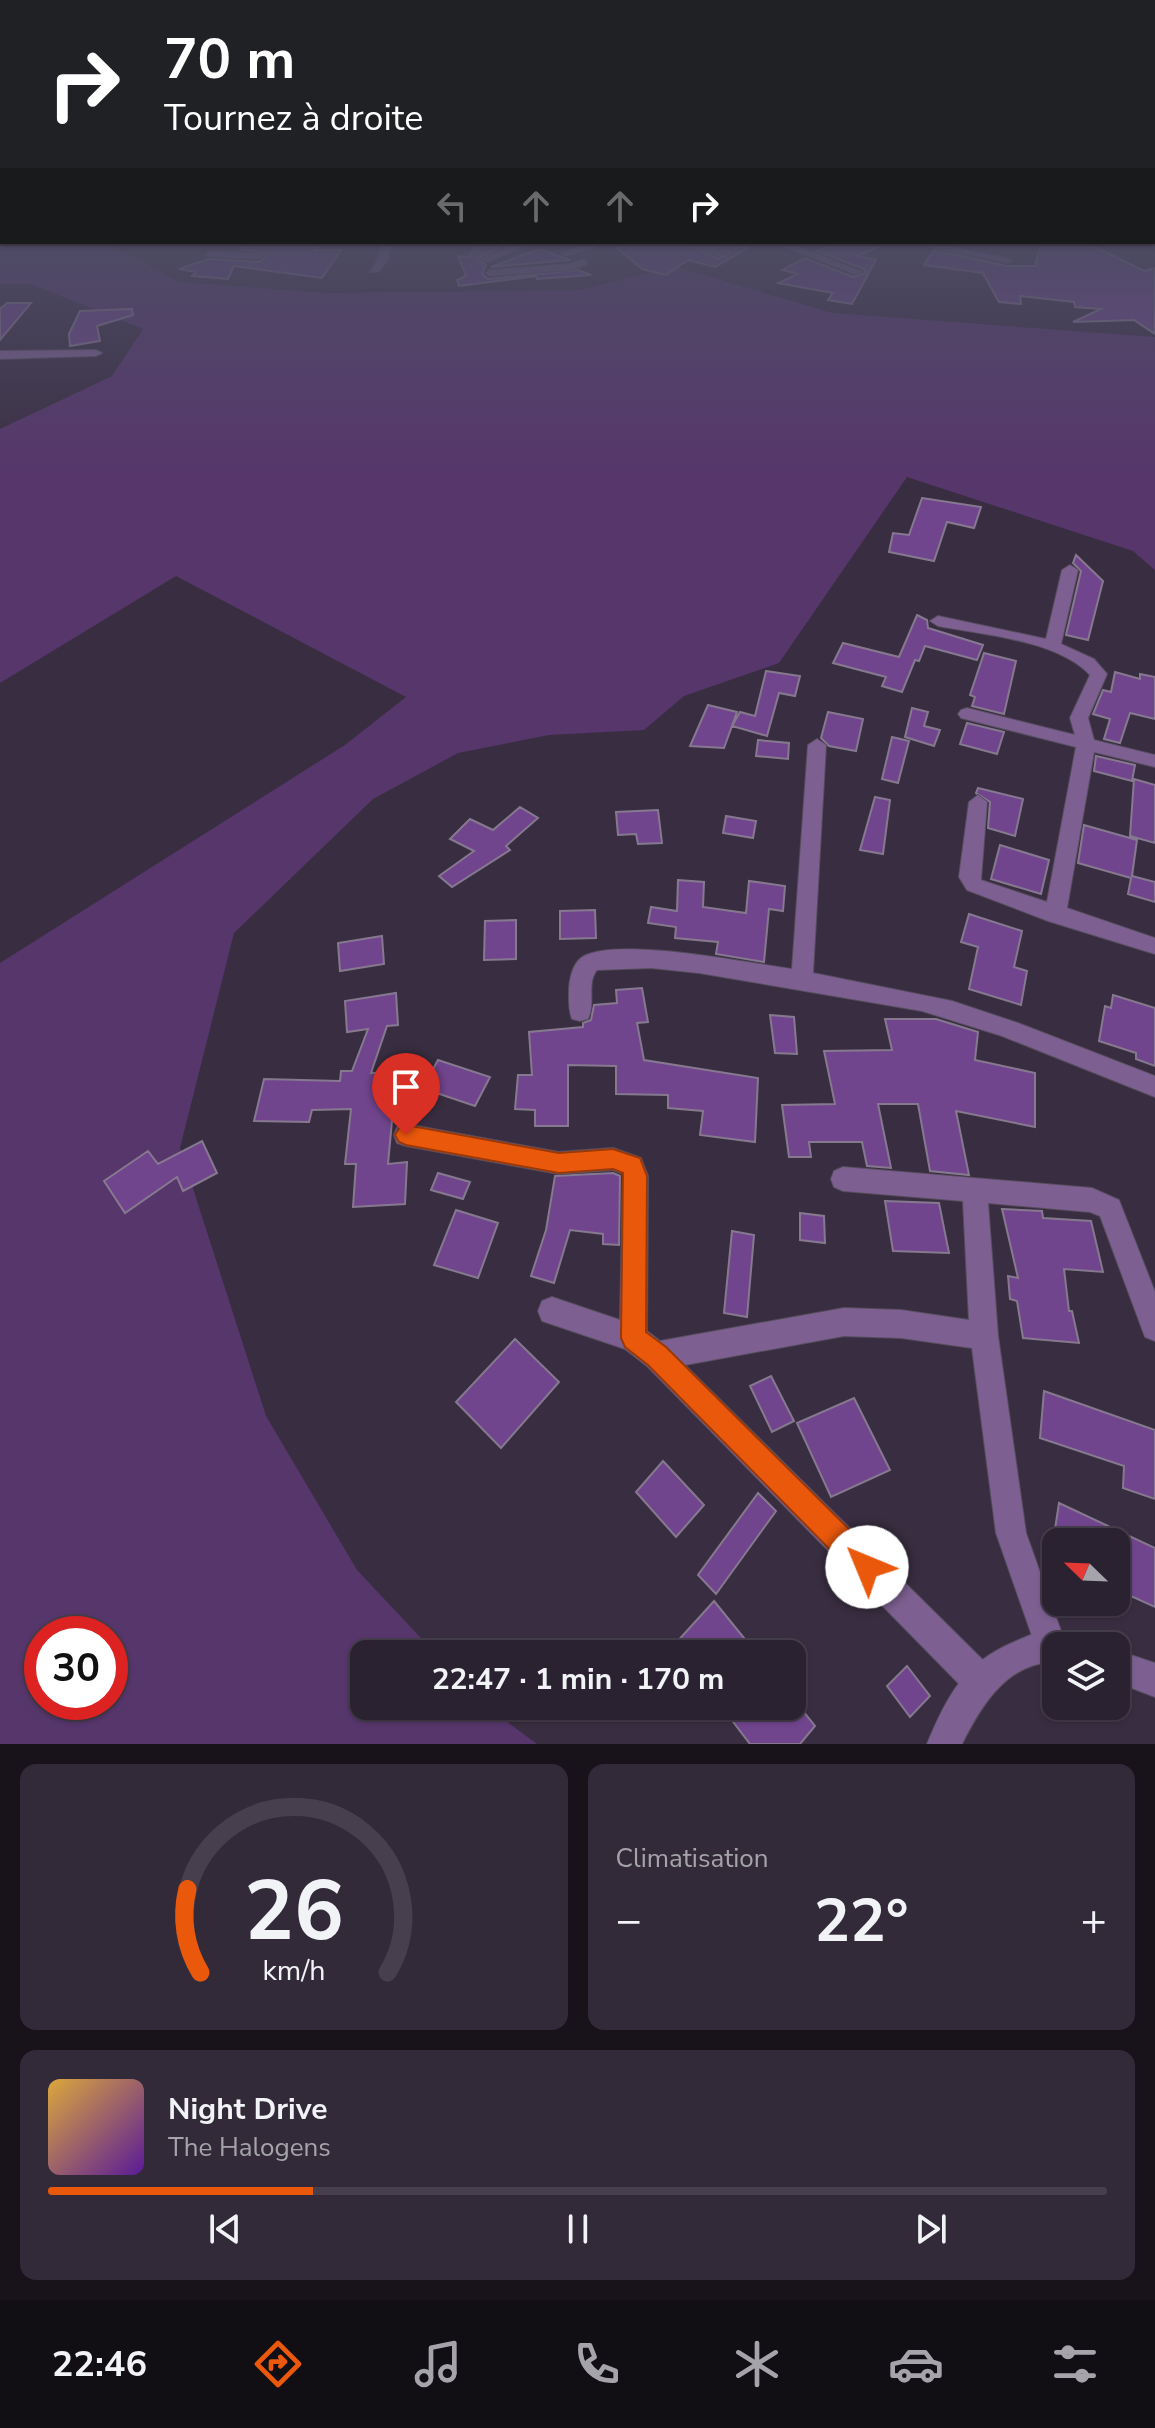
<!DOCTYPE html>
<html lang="fr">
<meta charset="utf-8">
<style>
:root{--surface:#2b2231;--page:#332a39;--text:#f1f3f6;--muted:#a6a4ab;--line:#473f4d;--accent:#ea580c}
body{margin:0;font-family:"Nunito Sans",sans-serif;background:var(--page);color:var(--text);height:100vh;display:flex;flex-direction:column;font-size:30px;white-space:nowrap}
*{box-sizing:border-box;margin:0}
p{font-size:26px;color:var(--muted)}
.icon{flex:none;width:44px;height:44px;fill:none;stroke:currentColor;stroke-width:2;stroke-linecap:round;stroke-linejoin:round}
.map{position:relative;height:1744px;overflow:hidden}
.side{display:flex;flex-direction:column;gap:20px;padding:20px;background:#18131b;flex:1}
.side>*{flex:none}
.banner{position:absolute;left:0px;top:0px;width:1156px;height:244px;box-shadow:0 2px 6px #0004,0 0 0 2px var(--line);background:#202124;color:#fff;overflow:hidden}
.needle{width:52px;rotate:293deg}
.controls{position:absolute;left:1042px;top:1528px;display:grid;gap:16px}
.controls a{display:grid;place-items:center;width:88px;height:88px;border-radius:16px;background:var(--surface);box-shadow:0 2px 6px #0004,0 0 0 2px var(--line);font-size:40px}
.speed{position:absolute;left:24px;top:1616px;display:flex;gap:16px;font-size:40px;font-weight:700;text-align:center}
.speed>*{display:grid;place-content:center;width:104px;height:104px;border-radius:50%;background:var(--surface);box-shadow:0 2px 6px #0004,0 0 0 2px var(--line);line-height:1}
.speed .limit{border:12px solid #d22;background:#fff;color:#111}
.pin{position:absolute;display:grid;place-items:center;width:68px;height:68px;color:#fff;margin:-82px -34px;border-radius:50% 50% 50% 0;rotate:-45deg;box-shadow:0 0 8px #0007}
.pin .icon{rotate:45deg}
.me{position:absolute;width:88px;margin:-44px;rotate:315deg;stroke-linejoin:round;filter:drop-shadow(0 0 6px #0008)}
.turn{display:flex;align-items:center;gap:28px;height:168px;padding:0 32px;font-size:36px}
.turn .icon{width:104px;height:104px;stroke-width:2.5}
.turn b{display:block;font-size:56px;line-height:68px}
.lanes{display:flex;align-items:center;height:76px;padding:0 32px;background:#0003;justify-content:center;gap:40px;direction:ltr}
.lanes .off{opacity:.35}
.big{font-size:60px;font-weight:700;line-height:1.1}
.side .widget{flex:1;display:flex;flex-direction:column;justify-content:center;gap:12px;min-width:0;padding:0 28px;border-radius:16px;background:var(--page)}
.side .dial{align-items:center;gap:0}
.dial svg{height:208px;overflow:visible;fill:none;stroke:var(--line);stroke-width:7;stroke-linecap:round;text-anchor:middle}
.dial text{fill:var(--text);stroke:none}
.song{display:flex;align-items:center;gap:24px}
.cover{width:96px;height:96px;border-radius:12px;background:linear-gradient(135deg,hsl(40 70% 55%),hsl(270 70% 35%))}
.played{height:8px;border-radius:4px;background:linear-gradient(90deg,var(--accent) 25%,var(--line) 25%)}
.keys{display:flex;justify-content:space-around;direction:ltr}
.heat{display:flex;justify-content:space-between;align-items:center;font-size:44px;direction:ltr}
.side .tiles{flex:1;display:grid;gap:20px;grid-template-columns:1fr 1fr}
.widget:last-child{grid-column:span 2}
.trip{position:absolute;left:350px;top:1640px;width:456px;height:80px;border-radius:16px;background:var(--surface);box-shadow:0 2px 6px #0004,0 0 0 2px var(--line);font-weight:700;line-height:80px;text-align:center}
.tabs{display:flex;height:128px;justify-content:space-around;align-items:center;background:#110e14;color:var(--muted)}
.tabs .icon{width:56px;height:56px}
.tabs .selected{color:var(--accent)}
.tabs b{font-size:36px;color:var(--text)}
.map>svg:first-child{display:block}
.green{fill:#57366c;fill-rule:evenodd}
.building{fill:#71458e;stroke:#86798f;stroke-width:2}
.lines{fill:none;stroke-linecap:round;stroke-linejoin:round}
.minor-casing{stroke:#574d5e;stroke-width:2}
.tertiary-casing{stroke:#574d5e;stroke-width:2}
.minor{fill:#7d6091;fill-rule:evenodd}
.tertiary{fill:#7d6091;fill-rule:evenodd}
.route{fill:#ea580c;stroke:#983908;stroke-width:2}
</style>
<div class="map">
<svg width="1155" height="1744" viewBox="0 0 1155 1744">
<rect width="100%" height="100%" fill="#392e41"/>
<path class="green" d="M 0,239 L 2,242 L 105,242 L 179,282 L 328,293 L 581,290 L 674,266 L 832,313 L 1155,337 L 1155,570 L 1133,551 L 907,477 L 779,663 L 684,696 L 644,730 L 549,735 L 458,753 L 373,799 L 234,933 L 180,1148 L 266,1416 L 357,1570 L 436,1654 L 364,1654 L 364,1706 L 486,1706 L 537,1744 L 0,1744 L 0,963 L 345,745 L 406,697 L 176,576 L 0,683 L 0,429 L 112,376 L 143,329 L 31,284 L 0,284 ZM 42,1634 L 110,1634 L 110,1702 L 42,1702 Z"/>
<path class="building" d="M 260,242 L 324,242 L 315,250 L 341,250 L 322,278 L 234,266 L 228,279 L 192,276 L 196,272 L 179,269 L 209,259 L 259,262 L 265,257 L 264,253 L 239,249 Z
M 479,242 L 502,242 L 497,249 L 476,259 L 486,265 L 482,274 L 488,279 L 578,270 L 591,275 L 537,279 L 536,276 L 459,286 L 457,280 L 466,276 L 458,256 L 468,257 Z
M 610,242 L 684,242 L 718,259 L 729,253 L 708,242 L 730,242 L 748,248 L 715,267 L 688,260 L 666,275 L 642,269 Z
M 834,242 L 888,242 L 858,256 L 876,260 L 852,304 L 828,300 L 833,293 L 778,283 L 798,274 L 782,270 L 805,258 L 853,277 L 866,273 L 864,269 L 817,251 Z
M 1041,242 L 1086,242 L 1144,271 L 1155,268 L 1155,334 L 1134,320 L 1073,322 L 1101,309 L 1075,307 L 1074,302 L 1020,296 L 1021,304 L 999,302 L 983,273 L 924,265 L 934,250 L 1007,266 L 1035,266 Z
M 539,249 L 570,260 L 491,267 Z
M 7,303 L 31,303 L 0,340 L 0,309 Z
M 132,309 L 133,315 L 97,326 L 100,341 L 70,346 L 69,334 L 80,311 Z
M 922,498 L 981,507 L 974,528 L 947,522 L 934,561 L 889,552 L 893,533 L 909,535 Z
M 1076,555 L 1103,581 L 1088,640 L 1066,635 L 1081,571 L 1073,563 Z
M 917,615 L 927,620 L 928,628 L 983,645 L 977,660 L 925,646 L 919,661 L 915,660 L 902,692 L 882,686 L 886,677 L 833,663 L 843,643 L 899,657 Z
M 984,653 L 1016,661 L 1004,714 L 972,706 L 975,697 L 970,695 Z
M 766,671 L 800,676 L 795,696 L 779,693 L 767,736 L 732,726 L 740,712 L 755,716 Z
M 1115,672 L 1140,679 L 1140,674 L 1155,677 L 1155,719 L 1130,713 L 1120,743 L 1104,739 L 1110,719 L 1093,714 L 1103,690 L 1111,692 Z
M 708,705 L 737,712 L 724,748 L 690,746 Z
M 912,708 L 928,712 L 924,726 L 940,730 L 934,746 L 905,737 Z
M 828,712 L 863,719 L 856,751 L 829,746 L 821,738 Z
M 967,723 L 1004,732 L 997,754 L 960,744 Z
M 892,737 L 909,741 L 898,783 L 882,779 Z
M 758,740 L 789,743 L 788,759 L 756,756 Z
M 1096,756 L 1135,765 L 1132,781 L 1094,771 Z
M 1134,779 L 1155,785 L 1155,843 L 1130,836 Z
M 978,788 L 1023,799 L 1015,836 L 988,828 L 990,802 L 976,793 Z
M 875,797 L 890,800 L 883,854 L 860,850 Z
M 520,807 L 538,818 L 506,846 L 510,850 L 452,887 L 439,876 L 474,851 L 450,839 L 470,819 L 493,830 Z
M 658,810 L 662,843 L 638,844 L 636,834 L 618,835 L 616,812 Z
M 726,816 L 756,821 L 753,838 L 723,833 Z
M 1084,825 L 1137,840 L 1132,876 L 1155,882 L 1155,902 L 1128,894 L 1131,878 L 1078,863 Z
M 1000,845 L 1049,860 L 1041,894 L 991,879 Z
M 678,880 L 704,882 L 703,907 L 746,913 L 749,881 L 785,886 L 783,911 L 769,909 L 764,962 L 716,954 L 718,942 L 675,938 L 676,927 L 648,923 L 651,907 L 677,911 Z
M 595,910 L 596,938 L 560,939 L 560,911 Z
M 969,914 L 1022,931 L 1014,967 L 1027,971 L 1021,1005 L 969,989 L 978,947 L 961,942 Z
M 516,920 L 516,959 L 484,960 L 485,921 Z
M 382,936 L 384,964 L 340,971 L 338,943 Z
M 642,988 L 648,1022 L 637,1023 L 644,1060 L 758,1078 L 755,1142 L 700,1135 L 703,1111 L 668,1108 L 668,1095 L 616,1094 L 616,1066 L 568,1065 L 568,1126 L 535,1126 L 535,1110 L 515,1109 L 518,1075 L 532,1075 L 529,1032 L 583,1027 L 583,1023 L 591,1020 L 594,1005 L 617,1003 L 616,990 Z
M 396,993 L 398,1025 L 387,1026 L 371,1073 L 432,1071 L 438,1060 L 490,1077 L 475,1106 L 419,1087 L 417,1110 L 393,1110 L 388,1164 L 407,1162 L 405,1204 L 353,1207 L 356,1164 L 345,1164 L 351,1109 L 312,1110 L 309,1122 L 254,1121 L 264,1079 L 340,1081 L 341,1071 L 352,1071 L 368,1029 L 347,1032 L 345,1001 Z
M 1113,995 L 1155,1008 L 1155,1066 L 1136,1059 L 1136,1053 L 1099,1041 L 1105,1006 L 1111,1008 Z
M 770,1015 L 794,1017 L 797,1054 L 775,1053 Z
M 885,1019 L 936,1019 L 978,1032 L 975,1060 L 1035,1073 L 1035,1127 L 956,1111 L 969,1175 L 930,1171 L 918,1104 L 878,1104 L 891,1168 L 867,1166 L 862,1142 L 809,1142 L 811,1157 L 789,1157 L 782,1105 L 835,1104 L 824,1051 L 892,1050 Z
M 202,1141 L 217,1173 L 183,1191 L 177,1177 L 125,1213 L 104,1181 L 148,1151 L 158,1164 Z
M 438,1173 L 470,1182 L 463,1199 L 431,1190 Z
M 613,1173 L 620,1176 L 619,1245 L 603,1244 L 603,1234 L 570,1230 L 554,1283 L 531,1276 L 546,1230 L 555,1176 Z
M 885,1201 L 939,1203 L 949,1253 L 893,1251 Z
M 1002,1209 L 1042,1211 L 1043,1218 L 1091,1221 L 1103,1272 L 1064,1269 L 1069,1311 L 1072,1311 L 1079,1343 L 1023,1338 L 1017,1301 L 1010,1299 L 1008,1276 L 1018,1278 Z
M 456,1210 L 498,1223 L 478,1278 L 434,1265 Z
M 800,1213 L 824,1216 L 825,1243 L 800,1240 Z
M 732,1231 L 754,1235 L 747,1317 L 724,1313 Z
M 515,1339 L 559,1382 L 501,1448 L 456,1402 Z
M 771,1376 L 794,1421 L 772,1432 L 750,1386 Z
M 1044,1391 L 1155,1430 L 1155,1499 L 1123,1488 L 1124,1466 L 1040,1438 Z
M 854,1398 L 890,1470 L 831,1497 L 797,1423 Z
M 663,1461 L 704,1505 L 676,1537 L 636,1492 Z
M 758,1493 L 776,1511 L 716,1594 L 698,1575 Z
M 1059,1503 L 1155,1548 L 1155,1607 L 1131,1596 L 1130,1601 L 1116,1595 L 1116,1542 L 1053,1542 Z
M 714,1601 L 757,1654 L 681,1654 L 674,1645 Z
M 907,1666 L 930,1696 L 910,1717 L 887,1686 Z
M 721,1706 L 799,1706 L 815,1726 L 800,1744 L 750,1744 Z"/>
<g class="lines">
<g class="minor-casing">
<path id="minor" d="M 382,242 L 392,242 L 388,260 L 378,272 L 370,272 L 378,259 Z
M 520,242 L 534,242 L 488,262 L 479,260 Z
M 592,242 L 596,247 L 567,256 L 562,253 Z
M 687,242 L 701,242 L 726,254 L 717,256 Z
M 773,242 L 787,242 L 863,272 L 854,274 Z
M 908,242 L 929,242 L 1013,260 L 1008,263 Z
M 209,251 L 257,253 L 262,256 L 257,259 L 205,256 Z
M 584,259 L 588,264 L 570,270 L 490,276 L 485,273 L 490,270 L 569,264 Z
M 0,351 L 96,350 L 102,353 L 96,356 L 0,359 Z
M 1070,565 L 1078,570 L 1061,644 L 1094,659 L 1107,674 L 1088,718 L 1094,740 L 1155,755 L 1155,767 L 1094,752 L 1067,908 L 1155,938 L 1155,954 L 1048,921 L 967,890 L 959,877 L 969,802 L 978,795 L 987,802 L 981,880 L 1047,902 L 1076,747 L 961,718 L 958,714 L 961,710 L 967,708 L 1075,735 L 1070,718 L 1090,675 C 1057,640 984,635 938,626 L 930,621 L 938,616 L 1046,639 L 1062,570 Z
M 817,739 L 826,745 L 813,973 L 952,1001 L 1018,1023 L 1155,1076 L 1155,1097 L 1002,1036 L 922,1011 L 699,973 L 651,968 L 597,970 C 586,984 596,1003 588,1019 L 580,1021 L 572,1019 C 568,1009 569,999 569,988 C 570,977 573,962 584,956 C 620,937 749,963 792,969 L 808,745 Z
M 406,1124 L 559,1152 L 613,1148 L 641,1158 L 648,1176 L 647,1331 L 660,1341 L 844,1308 L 901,1310 L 969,1320 L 963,1201 L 843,1191 L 834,1187 L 831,1179 L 834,1171 L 843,1167 L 1092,1188 L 1119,1200 L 1155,1292 L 1155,1341 L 1145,1337 L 1100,1216 L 1090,1212 L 988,1203 L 998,1336 L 1026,1533 L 1066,1645 L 1056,1646 L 1056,1659 L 1050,1661 L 1039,1656 L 996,1533 L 972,1348 L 901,1338 L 844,1336 L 685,1365 L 991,1668 L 996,1680 L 991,1692 L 979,1697 L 967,1692 L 647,1366 L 625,1349 L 542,1321 L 538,1311 L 542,1301 L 552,1297 L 620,1320 L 623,1174 L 613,1170 L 559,1174 L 406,1146 L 397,1143 L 394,1135 L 397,1127 Z"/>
</g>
<g class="tertiary-casing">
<path id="tertiary" d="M 1056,1630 L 1067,1635 L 1072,1646 L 1056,1646 L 1056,1662 C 1007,1662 981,1706 962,1744 L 927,1744 C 947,1696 964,1663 1014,1642 C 1027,1636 1041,1630 1056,1630 Z
M 1116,1650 L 1155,1663 L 1155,1697 L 1116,1682 Z"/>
</g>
<use href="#minor" class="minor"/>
<use href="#tertiary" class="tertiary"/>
</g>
<linearGradient id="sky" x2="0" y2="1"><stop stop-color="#1f1924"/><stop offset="0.49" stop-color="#4e4c65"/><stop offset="1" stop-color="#4e4c65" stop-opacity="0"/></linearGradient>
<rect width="1155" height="483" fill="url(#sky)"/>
<path class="route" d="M 406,1125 L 559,1153 L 613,1149 L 640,1158 L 647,1176 L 646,1332 L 666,1347 L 877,1557 L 881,1567 L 877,1577 L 867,1581 L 857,1577 L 648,1365 L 625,1347 L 621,1338 L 623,1173 L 613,1169 L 559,1173 L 406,1145 L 399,1142 L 395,1135 L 399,1128 Z"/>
</svg>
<div class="controls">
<a><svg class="needle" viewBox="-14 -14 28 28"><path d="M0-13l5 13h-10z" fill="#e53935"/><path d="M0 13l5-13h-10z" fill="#a6a4ab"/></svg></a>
<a><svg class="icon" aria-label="layers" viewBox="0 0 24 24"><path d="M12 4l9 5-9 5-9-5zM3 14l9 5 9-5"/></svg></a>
</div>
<div class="speed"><div class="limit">30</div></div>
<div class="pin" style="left:406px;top:1135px;background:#d93025"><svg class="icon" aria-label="arrive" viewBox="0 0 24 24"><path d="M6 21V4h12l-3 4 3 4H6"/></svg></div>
<svg class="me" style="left:867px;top:1567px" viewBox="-20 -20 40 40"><circle r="19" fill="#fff"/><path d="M0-13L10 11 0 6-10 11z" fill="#ea580c"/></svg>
<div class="trip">22:47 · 1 min · 170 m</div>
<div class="banner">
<div class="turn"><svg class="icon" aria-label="right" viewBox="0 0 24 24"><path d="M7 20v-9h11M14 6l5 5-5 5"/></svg><div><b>70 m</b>Tournez à droite</div></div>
<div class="lanes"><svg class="icon off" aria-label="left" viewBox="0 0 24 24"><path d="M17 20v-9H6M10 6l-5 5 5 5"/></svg><svg class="icon off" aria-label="ahead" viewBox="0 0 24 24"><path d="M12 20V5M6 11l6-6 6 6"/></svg><svg class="icon off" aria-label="ahead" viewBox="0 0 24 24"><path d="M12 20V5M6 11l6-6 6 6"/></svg><svg class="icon" aria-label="right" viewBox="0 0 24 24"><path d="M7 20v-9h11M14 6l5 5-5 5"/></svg></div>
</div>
</div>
<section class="side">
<div class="tiles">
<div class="widget dial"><svg viewBox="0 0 100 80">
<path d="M14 69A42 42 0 1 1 86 69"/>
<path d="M14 69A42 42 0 0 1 9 37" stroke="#ea580c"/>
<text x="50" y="56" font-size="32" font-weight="700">26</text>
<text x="50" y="72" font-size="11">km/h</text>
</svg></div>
<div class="widget"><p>Climatisation</p>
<div class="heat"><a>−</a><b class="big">22°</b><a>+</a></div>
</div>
<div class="widget">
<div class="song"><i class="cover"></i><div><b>Night Drive</b><p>The Halogens</p></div></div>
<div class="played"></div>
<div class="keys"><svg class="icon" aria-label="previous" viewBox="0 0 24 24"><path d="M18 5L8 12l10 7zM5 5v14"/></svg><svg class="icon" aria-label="pause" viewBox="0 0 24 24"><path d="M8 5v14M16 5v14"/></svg><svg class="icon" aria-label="next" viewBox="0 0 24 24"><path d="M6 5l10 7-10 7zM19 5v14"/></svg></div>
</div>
</div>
</section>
<nav class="tabs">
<b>22:46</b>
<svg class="icon selected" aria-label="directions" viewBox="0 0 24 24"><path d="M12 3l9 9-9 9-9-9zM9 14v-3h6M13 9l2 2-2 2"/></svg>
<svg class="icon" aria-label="music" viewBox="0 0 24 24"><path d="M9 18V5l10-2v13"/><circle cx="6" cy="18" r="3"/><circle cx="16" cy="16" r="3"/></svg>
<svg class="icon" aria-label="phone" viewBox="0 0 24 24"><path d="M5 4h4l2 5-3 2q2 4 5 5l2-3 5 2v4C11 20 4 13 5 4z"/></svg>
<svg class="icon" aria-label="climate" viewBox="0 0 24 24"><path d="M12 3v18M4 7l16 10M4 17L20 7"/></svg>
<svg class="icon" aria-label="car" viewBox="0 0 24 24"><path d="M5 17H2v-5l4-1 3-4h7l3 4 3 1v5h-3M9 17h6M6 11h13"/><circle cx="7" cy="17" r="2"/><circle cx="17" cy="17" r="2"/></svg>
<svg class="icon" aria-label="filters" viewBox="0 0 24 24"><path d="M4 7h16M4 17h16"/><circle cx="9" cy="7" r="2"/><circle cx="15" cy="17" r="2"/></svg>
</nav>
